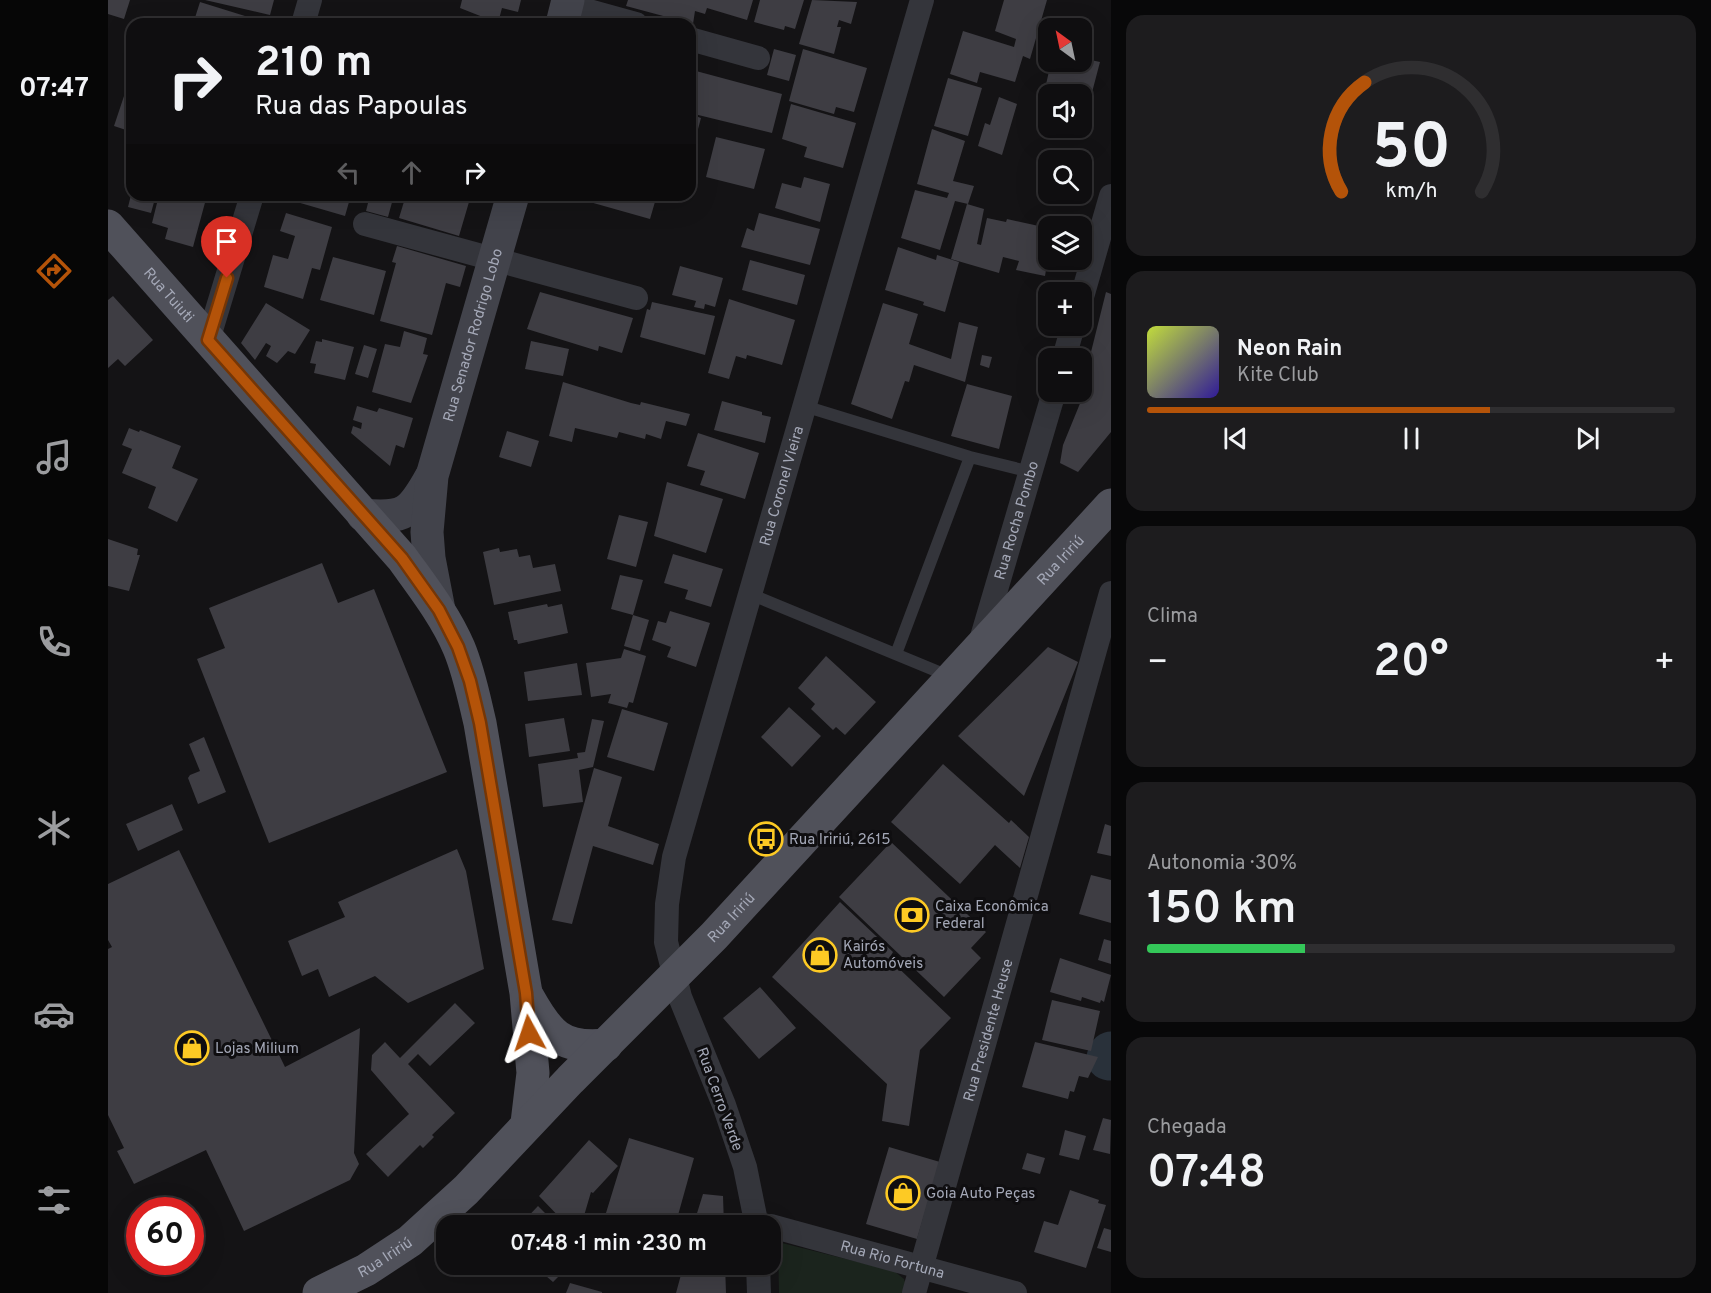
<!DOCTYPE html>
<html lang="pt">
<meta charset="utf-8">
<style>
:root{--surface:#0f0e10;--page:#1d1c1e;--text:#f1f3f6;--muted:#9b9c9f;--line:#2f2e30;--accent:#b45309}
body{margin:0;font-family:Overpass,sans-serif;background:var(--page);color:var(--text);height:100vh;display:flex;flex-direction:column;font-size:22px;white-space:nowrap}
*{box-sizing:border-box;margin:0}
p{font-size:20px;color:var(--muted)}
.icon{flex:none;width:33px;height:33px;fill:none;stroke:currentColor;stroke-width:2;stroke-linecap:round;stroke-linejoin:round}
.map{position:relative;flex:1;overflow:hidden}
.side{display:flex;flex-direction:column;gap:15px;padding:15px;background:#080809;width:600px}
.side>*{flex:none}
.guide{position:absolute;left:18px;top:18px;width:570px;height:183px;border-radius:18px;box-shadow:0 6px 24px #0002,0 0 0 2px var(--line);background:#0f0e10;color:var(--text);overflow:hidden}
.needle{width:39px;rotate:327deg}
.buttons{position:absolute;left:930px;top:18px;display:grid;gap:12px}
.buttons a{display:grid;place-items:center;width:54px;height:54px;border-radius:12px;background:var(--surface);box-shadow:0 6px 24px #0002,0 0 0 2px var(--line);font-size:30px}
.speed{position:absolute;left:18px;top:1197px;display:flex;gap:12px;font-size:30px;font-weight:700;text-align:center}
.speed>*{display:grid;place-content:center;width:78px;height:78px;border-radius:50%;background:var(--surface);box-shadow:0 6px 24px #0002,0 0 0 2px var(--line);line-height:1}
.speed .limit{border:9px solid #d22;background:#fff;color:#111}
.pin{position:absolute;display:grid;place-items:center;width:51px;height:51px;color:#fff;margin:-62px -26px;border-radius:50% 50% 50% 0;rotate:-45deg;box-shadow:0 0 6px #0007}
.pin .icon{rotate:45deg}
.me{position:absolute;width:66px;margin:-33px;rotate:355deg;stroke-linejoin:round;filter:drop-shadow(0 0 4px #0008)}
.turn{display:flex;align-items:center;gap:21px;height:126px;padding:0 30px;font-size:27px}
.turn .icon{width:78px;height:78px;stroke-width:2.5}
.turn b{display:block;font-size:42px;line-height:51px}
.lanes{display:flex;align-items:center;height:57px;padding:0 30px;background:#0003;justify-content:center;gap:30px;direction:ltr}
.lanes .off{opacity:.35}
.big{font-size:45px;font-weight:600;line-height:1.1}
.side .widget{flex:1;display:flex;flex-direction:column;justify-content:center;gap:9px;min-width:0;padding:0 21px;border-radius:18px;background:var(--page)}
.side .dial{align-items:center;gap:0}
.dial svg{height:156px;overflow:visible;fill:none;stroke:var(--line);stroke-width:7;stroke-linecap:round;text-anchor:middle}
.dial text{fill:var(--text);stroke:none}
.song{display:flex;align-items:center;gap:18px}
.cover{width:72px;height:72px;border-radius:9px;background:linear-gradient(135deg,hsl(70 70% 55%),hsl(250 70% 35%))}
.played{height:6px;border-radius:3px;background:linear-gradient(90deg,var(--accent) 65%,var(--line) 65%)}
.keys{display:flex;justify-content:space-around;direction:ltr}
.heat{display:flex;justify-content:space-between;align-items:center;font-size:33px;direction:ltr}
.charge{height:9px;border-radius:4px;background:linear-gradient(90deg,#34c759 30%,var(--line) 0)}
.trip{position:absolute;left:328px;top:1215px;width:345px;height:60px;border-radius:18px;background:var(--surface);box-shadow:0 6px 24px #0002,0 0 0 2px var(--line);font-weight:600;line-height:60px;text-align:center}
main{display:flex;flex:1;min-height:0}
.tabs{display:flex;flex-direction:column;width:108px;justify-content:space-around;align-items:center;background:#060606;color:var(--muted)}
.tabs .icon{width:42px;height:42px}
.tabs .selected{color:var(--accent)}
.tabs b{font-size:27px;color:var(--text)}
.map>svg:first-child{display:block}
.green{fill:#1b241d}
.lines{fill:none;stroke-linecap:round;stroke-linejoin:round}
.river{stroke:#29313a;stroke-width:45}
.building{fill:#3e3d43}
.lane{stroke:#34353b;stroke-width:12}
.street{stroke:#34353b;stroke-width:24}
.secondary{stroke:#42434b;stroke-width:33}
.primary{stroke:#50515a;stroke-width:33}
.route-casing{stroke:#753606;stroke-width:15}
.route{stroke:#b45309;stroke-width:10}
.labels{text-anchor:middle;stroke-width:6;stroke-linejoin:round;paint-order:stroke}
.street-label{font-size:15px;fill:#a4a8b7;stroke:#0f0e10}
.poi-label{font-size:15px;fill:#a4a8b7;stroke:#0f0e10;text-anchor:start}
</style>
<main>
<nav class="tabs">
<b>07:47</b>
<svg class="icon selected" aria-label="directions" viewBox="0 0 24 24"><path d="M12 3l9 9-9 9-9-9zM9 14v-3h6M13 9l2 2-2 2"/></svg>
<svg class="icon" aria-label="music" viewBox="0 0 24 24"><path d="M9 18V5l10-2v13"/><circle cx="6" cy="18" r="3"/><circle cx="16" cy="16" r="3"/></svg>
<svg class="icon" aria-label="phone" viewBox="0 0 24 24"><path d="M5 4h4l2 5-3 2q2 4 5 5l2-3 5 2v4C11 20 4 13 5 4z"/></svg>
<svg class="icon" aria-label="climate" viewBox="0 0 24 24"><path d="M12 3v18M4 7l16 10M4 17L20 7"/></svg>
<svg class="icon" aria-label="car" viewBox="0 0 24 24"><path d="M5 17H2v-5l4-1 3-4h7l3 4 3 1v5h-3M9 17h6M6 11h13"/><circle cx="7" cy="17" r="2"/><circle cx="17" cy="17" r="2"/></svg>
<svg class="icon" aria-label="filters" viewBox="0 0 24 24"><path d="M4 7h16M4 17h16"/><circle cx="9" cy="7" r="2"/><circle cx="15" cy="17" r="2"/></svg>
</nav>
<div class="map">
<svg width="1003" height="1293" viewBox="0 0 1003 1293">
<rect width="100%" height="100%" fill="#141315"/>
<path class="green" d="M 670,1242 L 786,1271 L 796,1279 L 801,1293 L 671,1293 Z"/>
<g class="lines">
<path class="river" d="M 1001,1058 L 1003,1054"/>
</g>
<path class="building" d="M 0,0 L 22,0 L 16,19 L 0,14 Z
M 97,0 L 166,0 L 162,15 Z
M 354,0 L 413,0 L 410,12 L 394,8 L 390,23 L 352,8 Z
M 520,0 L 645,0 L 639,20 L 599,8 L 597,14 L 587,11 L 585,24 L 518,6 Z
M 652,0 L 696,0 L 687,29 L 677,26 L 676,30 L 646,22 Z
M 704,0 L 749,2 L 743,24 L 731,20 L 729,27 L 733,27 L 726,54 L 691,44 Z
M 896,0 L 939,0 L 922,59 L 915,56 L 907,82 L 872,72 L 869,83 L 842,74 L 855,31 L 906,47 L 908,39 L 887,31 Z
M 92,2 L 137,16 L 133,24 L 85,24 Z
M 296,16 L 319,23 L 319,24 L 294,24 Z
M 666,49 L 688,55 L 681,81 L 659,75 Z
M 695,49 L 759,68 L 746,112 L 728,107 L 726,114 L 681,101 Z
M 974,58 L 992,62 L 982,100 L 974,98 L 974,94 L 960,94 L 937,89 L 943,62 L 974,62 Z
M 588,71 L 674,94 L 664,133 L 582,113 L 582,95 Z
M 24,72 L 24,132 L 6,126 Z
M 840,78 L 874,88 L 860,136 L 826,126 Z
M 891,97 L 909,104 L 894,155 L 870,146 L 877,123 L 882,125 Z
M 683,104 L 748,123 L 735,168 L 696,157 L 699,147 L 674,139 Z
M 582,114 L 593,118 L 583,155 L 582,155 Z
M 824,129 L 857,141 L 845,181 L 866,186 L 860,204 L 847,201 L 832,250 L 793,238 L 807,190 L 839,198 L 841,193 L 809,184 Z
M 608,137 L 657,149 L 646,189 L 598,177 Z
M 696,177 L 722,184 L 712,222 L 667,208 L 674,183 L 693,188 Z
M 23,195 L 48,195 L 43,213 L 20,207 Z
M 51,195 L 85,195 L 98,199 L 85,247 L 57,239 L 60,228 L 44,223 Z
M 183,195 L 243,195 L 237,216 L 182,200 Z
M 262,195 L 286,195 L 280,217 L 258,211 Z
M 298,195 L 336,195 L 361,202 L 351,236 L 291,218 Z
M 457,195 L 549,195 L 542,219 Z
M 859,204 L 876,209 L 869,244 L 873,245 L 879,218 L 898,222 L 899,219 L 940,228 L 940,258 L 937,276 L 908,270 L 911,261 L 895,257 L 891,273 L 843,259 Z
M 178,213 L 224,227 L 212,270 L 204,268 L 195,299 L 156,287 L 165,255 L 180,259 L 187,236 L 172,231 Z
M 651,213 L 712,229 L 702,265 L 633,247 L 639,228 L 646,231 Z
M 289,246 L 358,266 L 352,287 L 338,283 L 324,335 L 272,321 L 288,263 L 284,262 Z
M 790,247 L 828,260 L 829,255 L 851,262 L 837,312 L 815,305 L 816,302 L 777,290 Z
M 225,257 L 278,271 L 266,315 L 212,300 Z
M 642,260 L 697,275 L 689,305 L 634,290 Z
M 572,266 L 615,278 L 607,307 L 597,304 L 596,309 L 586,307 L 588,301 L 564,295 Z
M 432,292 L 525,318 L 514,353 L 491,346 L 490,351 L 419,329 Z
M 998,292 L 1003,294 L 1003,432 L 970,472 L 952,463 L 955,445 L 982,379 L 974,372 L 974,366 L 976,354 L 982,356 Z
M 5,296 L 45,340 L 17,366 L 10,359 L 0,368 L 0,300 Z
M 621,299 L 687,320 L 674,365 L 639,355 L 638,359 L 628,356 L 621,379 L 600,373 Z
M 544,302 L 607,316 L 597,355 L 532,337 L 539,309 L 542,310 Z
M 158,303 L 202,330 L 187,354 L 180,351 L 169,363 L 158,356 L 163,346 L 158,343 L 147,360 L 133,343 Z
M 775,303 L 810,314 L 801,344 L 843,359 L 851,322 L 870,327 L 857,382 L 806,365 L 801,382 L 797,381 L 784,419 L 743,404 Z
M 296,331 L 319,338 L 315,354 L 320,355 L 303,403 L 264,392 L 277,344 L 292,347 Z
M 214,339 L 246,347 L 237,380 L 206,373 L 208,364 L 202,363 L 208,341 L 214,342 Z
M 423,341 L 461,349 L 455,376 L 417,369 Z
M 256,345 L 269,349 L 260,378 L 247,374 Z
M 874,355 L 884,357 L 881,368 L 872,365 Z
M 455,382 L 523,403 L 532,405 L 533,402 L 582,414 L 578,426 L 558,421 L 553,439 L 538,434 L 537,439 L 511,432 L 509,438 L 467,428 L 464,442 L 441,436 Z
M 859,384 L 904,396 L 891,449 L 843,436 Z
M 614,401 L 654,412 L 654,415 L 663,417 L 657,443 L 606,430 Z
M 249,406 L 269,412 L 271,408 L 305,418 L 296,448 L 288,445 L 282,466 L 243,433 L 245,426 L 253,429 L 254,423 L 245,420 Z
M 21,428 L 31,432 L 32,430 L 73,446 L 64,468 L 90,479 L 69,522 L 40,508 L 48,487 L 14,473 L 24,449 L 14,445 Z
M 399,431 L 431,441 L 423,467 L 391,457 Z
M 590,433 L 651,453 L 637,499 L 592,485 L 597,471 L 579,466 Z
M 559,482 L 615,499 L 598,553 L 546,536 Z
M 511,515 L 540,522 L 528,567 L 499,559 Z
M 0,539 L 30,549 L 29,555 L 32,555 L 21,591 L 0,586 Z
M 391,548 L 392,552 L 409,549 L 411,557 L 422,555 L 425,568 L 447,564 L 453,591 L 386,605 L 375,552 Z
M 565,554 L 615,569 L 603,607 L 577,599 L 580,590 L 556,583 Z
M 214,563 L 230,603 L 266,589 L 339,772 L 161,843 L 89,659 L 117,648 L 101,608 Z
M 512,575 L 535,580 L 525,615 L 503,609 Z
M 439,604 L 440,607 L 454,604 L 460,633 L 410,644 L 409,640 L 406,640 L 400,612 Z
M 562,611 L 602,623 L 588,667 L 559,657 L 563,647 L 544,640 L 550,621 L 558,623 Z
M 525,615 L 541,620 L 532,651 L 516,646 Z
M 940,647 L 970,662 L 916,796 L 850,736 Z
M 516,649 L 538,656 L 525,703 L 521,702 L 519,708 L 500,703 L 503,694 L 483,697 L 478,663 L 513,658 Z
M 718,656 L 768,702 L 737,735 L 728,727 L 725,730 L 703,709 L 707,704 L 690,688 Z
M 469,663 L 474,695 L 420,701 L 416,672 Z
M 681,707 L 713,736 L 684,767 L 653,737 Z
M 514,709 L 560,723 L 546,771 L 499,757 Z
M 456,718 L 462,751 L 421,757 L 417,724 Z
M 484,719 L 496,721 L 485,767 L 471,770 L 475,802 L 435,807 L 430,764 L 470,758 L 469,753 L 477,752 Z
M 96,737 L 118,792 L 90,804 L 80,778 L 82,775 L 92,771 L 81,744 Z
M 835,764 L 901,823 L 903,820 L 921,837 L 912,868 L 887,845 L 852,884 L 783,822 Z
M 486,768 L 514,777 L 500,826 L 551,844 L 545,865 L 485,846 L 464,924 L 444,920 Z
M 64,804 L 75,830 L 30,851 L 18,824 Z
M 997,824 L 1003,826 L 1003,856 L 989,853 Z
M 783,842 L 878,932 L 863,948 L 873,958 L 836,997 L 731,897 Z
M 349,849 L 358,871 L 376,969 L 300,1003 L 267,976 L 221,997 L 210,969 L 194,976 L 180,941 L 237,917 L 230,902 Z
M 71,850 L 177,1067 L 252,1028 L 246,1153 L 251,1164 L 242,1180 L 136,1231 L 98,1150 L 26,1184 L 9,1151 L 16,1148 L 0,1115 L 0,949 L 4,947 L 0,940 L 0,884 Z
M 983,875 L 1003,880 L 1003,923 L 971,914 Z
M 732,902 L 785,952 L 781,959 L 843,1018 L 812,1050 L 801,1126 L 774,1121 L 779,1084 L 664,977 Z
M 996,939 L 1003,941 L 1003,964 L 990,960 Z
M 952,958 L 1003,975 L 996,1002 L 993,1000 L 992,1003 L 974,997 L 973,1001 L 942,992 Z
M 652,987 L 688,1028 L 651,1059 L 615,1018 Z
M 944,1000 L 992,1011 L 983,1051 L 934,1040 Z
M 347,1003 L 367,1023 L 322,1066 L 310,1054 L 300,1064 L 347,1113 L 324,1135 L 326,1137 L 315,1148 L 312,1145 L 280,1177 L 258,1154 L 301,1114 L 263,1070 L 264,1055 L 277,1042 L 292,1058 Z
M 927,1042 L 990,1057 L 980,1078 L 971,1076 L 966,1092 L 962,1091 L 960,1099 L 914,1087 Z
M 995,1118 L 1003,1120 L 1002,1154 L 985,1150 Z
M 957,1130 L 978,1136 L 971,1160 L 951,1155 Z
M 521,1138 L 586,1158 L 567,1226 L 494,1226 Z
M 481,1140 L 510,1166 L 485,1193 L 483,1192 L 473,1226 L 460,1226 L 431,1196 Z
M 781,1147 L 832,1162 L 809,1239 L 758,1224 Z
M 919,1153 L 937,1158 L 932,1174 L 914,1169 Z
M 962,1190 L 991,1200 L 990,1203 L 998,1205 L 978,1268 L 926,1252 L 936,1221 L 950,1225 Z
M 595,1194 L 615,1196 L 616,1226 L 585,1226 Z
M 430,1206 L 450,1226 L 411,1226 Z
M 996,1228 L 1003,1230 L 1003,1252 L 989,1248 Z
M 424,1264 L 457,1264 L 460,1267 L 445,1282 Z
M 582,1264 L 617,1264 L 618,1293 L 568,1293 L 574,1271 L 582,1271 Z
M 462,1283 L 494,1292 L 494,1293 L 458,1293 Z"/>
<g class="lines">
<path class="lane" d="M 696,406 L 862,457 L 923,472
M 642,594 L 843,677
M 788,654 L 862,457"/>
<g class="street">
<path d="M 459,5 L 528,24"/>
<path d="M 195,24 L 202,0"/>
<path d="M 582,39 L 650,58"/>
<path d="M 257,224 L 528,298"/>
<path d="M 974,297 L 1003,196"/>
<path d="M 100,340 L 144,195"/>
<path d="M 956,358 L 965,326"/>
<path id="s1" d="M 872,644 L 946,392"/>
<path id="s2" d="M 649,1226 L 637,1167 L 616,1105 L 572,997 L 558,942 L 559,904 L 566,857 L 814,0"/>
<path id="s3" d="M 663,1226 L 907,1293"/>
<path d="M 650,1264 L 651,1293"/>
<path id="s4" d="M 806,1293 L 1003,593"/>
</g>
<g class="secondary">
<path d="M 454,24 L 460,0"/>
<path d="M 255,515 C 297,519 303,513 323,477"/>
<path id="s5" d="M 331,610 L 321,558 L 319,532 L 324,476 L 405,195"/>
</g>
<g class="primary">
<path id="s6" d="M 0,226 L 294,558 C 314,586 337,615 351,648 C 361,672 366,698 372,723 L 418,993 L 425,1073 L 419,1123"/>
<path d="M 420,997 C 440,1033 453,1050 498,1045"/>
<path id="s7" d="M 211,1293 L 258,1270 L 302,1241 L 358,1190 L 462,1080 L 606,936 L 1003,505"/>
</g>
</g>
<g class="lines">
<g class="route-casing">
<path id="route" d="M 119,278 L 100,340 L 294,558 L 331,610 L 350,647 L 362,681 L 372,723 L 418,993 L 421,1033"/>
</g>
<use href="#route" class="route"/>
</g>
<defs>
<g id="bus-ring" transform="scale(1.725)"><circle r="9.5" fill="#0f0e10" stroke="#fdca24" stroke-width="1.5"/><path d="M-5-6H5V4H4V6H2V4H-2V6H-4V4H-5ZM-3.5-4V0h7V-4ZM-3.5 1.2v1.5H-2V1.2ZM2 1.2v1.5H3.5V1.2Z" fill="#fdca24"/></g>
<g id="bank-ring" transform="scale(1.725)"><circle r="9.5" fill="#0f0e10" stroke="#fdca24" stroke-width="1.5"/><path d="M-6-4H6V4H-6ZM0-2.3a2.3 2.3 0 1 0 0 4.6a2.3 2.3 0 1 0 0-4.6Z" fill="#fdca24"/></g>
<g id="shop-ring" transform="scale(1.725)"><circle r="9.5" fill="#0f0e10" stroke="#fdca24" stroke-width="1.5"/><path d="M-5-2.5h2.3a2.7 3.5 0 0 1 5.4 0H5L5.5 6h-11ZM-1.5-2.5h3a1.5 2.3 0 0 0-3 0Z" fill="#fdca24"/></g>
</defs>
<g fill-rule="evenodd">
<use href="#bus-ring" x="658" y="839"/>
<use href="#bank-ring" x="804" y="915"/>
<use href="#shop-ring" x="712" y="955"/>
<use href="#shop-ring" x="84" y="1048"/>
<use href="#shop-ring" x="795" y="1193"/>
</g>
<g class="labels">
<g class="street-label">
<text dy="5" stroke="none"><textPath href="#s6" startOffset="92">Rua Tuiuti</textPath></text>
<text dy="5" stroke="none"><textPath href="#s5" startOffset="282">Rua Senador Rodrigo Lobo</textPath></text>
<text dy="5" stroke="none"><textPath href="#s2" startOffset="771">Rua Coronel Vieira</textPath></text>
<text dy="5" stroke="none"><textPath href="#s1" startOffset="129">Rua Rocha Pombo</textPath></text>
<text dy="5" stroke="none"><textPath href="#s7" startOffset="1047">Rua Iririú</textPath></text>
<text dy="5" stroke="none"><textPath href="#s7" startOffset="561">Rua Iririú</textPath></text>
<text dy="5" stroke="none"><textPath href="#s4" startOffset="273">Rua Presidente Heuse</textPath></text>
<text transform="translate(612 1099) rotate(70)" y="5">Rua Cerro Verde</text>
<text dy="5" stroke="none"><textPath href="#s7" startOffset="75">Rua Iririú</textPath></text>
<text dy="5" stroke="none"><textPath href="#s3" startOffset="126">Rua Rio Fortuna</textPath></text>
</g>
<g class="poi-label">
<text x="681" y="844">Rua Iririú, 2615</text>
<text x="827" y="911">Caixa Econômica<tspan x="827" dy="17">Federal</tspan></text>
<text x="735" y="951">Kairós<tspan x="735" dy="17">Automóveis</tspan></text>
<text x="107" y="1053">Lojas Milium</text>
<text x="818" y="1198">Goia Auto Peças</text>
</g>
</g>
</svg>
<div class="buttons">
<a><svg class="needle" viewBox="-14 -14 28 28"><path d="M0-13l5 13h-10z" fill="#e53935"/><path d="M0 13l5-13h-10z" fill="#9b9c9f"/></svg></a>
<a><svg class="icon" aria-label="sound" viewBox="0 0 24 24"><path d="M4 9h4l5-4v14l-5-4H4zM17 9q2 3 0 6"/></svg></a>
<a><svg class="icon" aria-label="search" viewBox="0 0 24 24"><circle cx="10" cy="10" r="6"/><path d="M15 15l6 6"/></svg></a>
<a><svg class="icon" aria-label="layers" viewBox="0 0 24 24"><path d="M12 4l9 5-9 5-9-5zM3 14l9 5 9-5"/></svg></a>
<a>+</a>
<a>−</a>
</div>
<div class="speed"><div class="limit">60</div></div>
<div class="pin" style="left:119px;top:278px;background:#d93025"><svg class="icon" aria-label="arrive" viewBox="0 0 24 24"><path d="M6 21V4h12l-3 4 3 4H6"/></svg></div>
<svg class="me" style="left:421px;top:1033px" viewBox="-20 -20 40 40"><path d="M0-17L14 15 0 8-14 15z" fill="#b45309" stroke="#fff" stroke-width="4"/></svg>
<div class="trip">07:48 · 1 min · 230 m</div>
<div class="guide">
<div class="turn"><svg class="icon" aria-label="right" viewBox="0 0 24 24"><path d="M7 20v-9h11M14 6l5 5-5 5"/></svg><div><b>210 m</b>Rua das Papoulas</div></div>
<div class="lanes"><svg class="icon off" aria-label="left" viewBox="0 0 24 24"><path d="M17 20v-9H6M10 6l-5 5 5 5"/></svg><svg class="icon off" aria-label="ahead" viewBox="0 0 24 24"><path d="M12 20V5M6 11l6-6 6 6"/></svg><svg class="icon" aria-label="right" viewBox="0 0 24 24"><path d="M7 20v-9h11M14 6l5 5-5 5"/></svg></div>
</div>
</div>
<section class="side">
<div class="widget dial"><svg viewBox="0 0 100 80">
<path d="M14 69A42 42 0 1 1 86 69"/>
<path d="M14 69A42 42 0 0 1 26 13" stroke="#b45309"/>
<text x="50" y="56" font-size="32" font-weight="700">50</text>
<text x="50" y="72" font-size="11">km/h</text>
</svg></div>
<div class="widget">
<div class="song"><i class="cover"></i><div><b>Neon Rain</b><p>Kite Club</p></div></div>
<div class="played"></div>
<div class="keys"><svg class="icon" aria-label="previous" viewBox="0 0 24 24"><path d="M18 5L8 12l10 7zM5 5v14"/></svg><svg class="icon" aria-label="pause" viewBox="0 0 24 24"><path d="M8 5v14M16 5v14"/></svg><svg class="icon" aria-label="next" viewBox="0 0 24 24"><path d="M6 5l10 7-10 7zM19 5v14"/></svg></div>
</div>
<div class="widget"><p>Clima</p>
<div class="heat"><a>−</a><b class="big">20°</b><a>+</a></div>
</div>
<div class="widget"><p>Autonomia · 30%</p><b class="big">150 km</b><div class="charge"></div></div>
<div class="widget"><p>Chegada</p><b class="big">07:48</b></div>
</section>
</main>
